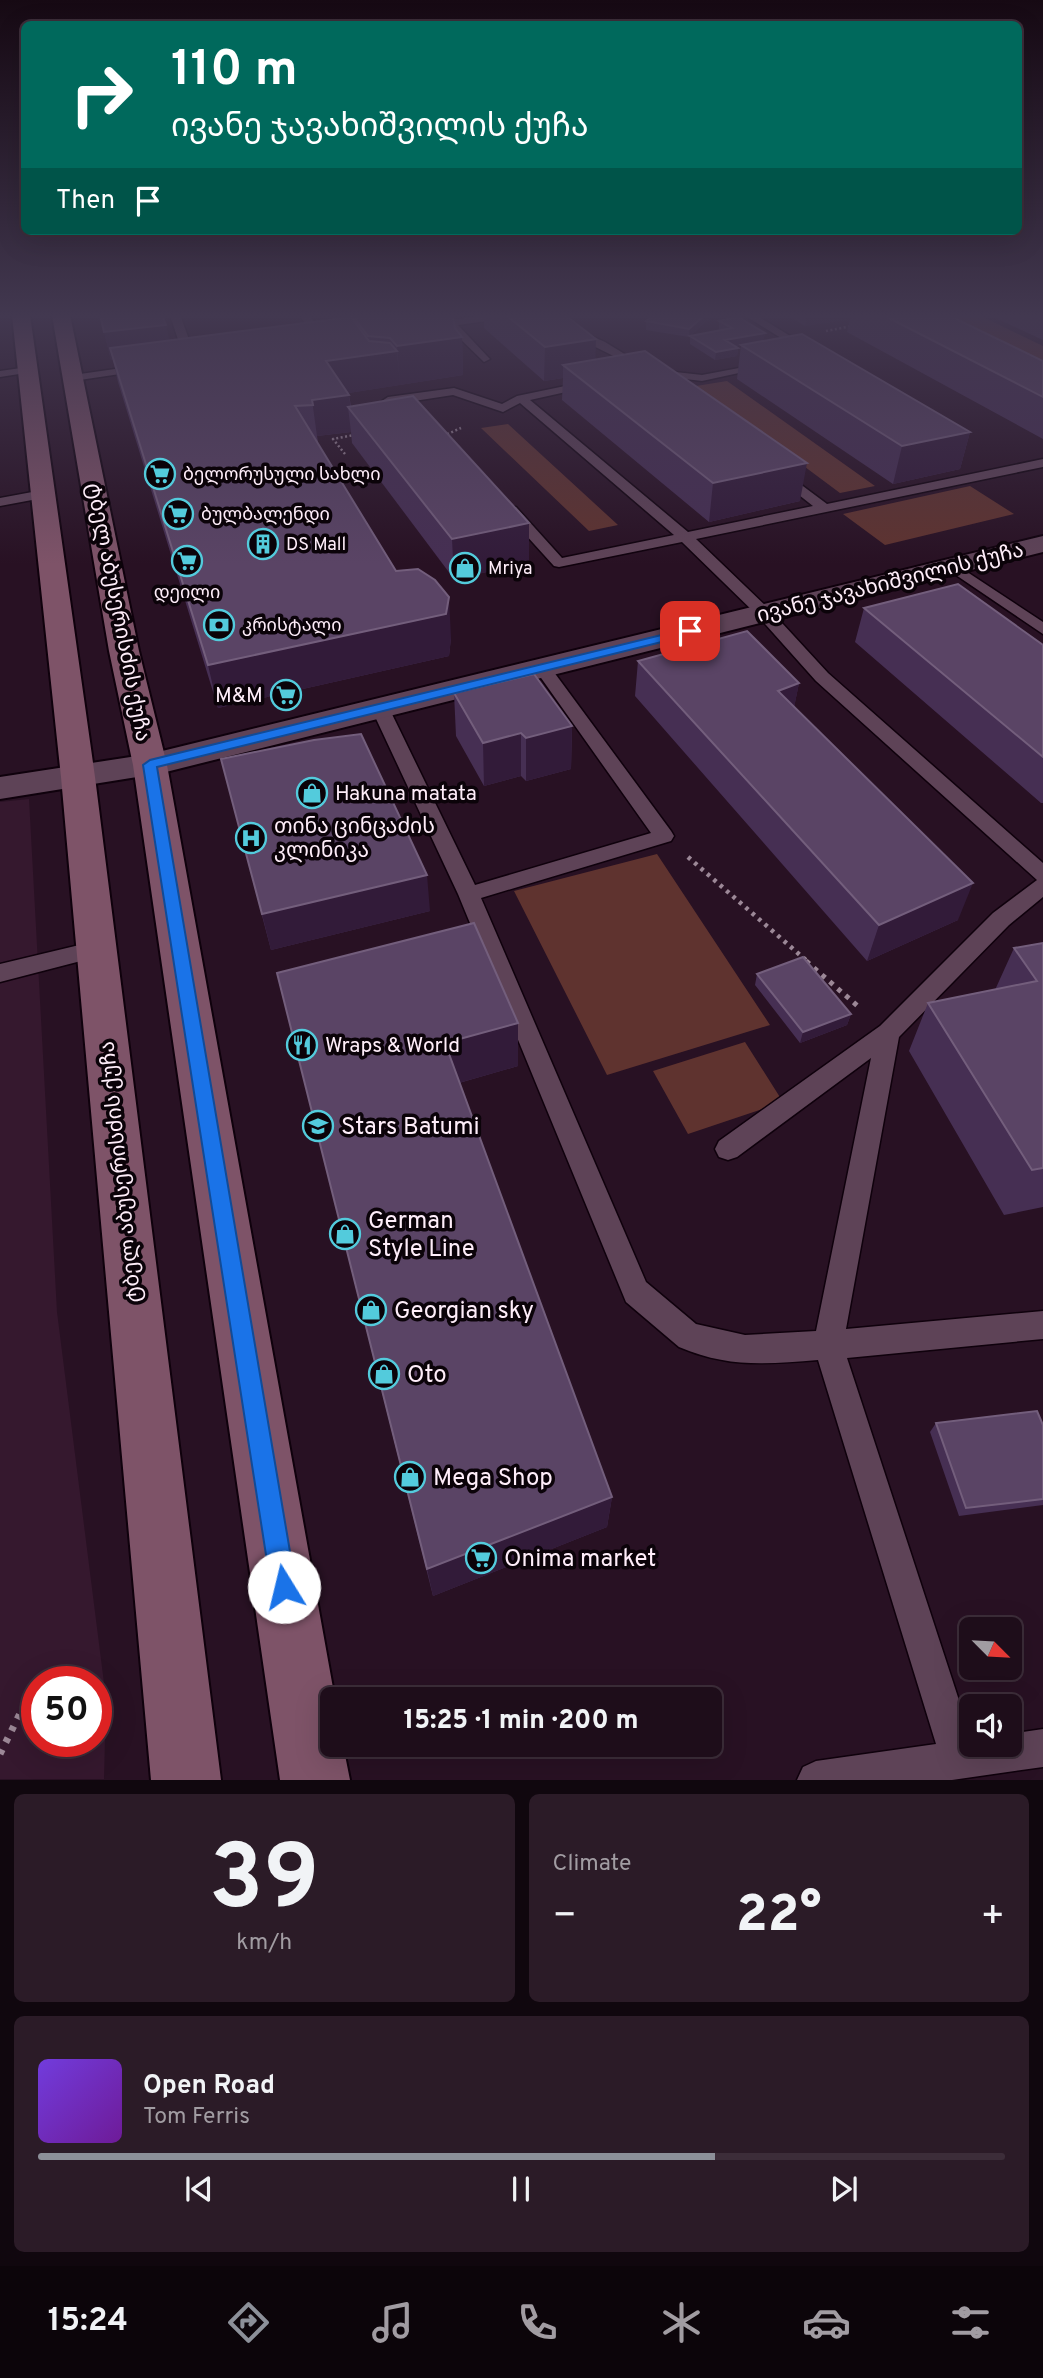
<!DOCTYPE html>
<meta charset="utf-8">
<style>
:root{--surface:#1e0d1a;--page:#2b1b27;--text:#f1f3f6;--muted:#a19ca2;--line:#3c2d39;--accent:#8c9099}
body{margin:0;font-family:Overpass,"Noto Sans Georgian",sans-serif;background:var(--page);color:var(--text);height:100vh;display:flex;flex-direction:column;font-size:26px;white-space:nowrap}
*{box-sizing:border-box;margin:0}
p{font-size:23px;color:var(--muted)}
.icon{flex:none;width:38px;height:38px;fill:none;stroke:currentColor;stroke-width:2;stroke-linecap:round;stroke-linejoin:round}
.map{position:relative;height:1780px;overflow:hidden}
.panel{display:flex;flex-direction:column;gap:14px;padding:14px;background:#10070e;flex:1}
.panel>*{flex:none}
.banner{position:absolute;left:21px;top:21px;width:1001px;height:214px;border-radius:10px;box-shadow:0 7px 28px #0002,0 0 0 2px var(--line);background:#00695c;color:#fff;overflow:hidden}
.needle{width:46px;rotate:114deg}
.fabs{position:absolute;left:959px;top:1617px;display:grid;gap:14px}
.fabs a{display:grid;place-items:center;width:63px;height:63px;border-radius:10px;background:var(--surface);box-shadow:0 7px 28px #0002,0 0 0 2px var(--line);font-size:35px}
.speed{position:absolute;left:21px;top:1666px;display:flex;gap:14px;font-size:35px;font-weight:700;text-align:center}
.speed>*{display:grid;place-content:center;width:91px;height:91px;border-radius:50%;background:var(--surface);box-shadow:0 7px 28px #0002,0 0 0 2px var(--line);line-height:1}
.speed .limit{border:10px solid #d22;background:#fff;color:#111}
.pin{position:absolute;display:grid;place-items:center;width:60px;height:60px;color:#fff;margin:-30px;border-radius:14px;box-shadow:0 4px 10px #0006}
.me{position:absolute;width:77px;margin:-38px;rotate:351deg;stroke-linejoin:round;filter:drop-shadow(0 0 5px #0008)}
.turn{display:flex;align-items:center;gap:24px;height:147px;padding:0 35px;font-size:32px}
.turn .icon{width:91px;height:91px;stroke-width:2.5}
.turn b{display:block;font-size:49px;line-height:60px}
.then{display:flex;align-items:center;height:66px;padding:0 35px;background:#0003;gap:14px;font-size:26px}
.big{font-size:52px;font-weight:800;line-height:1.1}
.panel .tile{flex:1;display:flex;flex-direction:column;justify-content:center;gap:10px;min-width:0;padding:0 24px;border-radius:10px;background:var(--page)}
.panel .dial{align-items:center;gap:0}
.dial b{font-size:91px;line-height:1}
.song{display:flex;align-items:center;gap:21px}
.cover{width:84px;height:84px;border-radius:10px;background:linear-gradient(135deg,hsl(260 70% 55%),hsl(280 70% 35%))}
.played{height:7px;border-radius:4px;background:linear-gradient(90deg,var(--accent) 70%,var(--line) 70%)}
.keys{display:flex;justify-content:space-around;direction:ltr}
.heat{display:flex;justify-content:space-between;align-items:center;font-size:38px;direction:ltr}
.panel .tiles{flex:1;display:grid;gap:14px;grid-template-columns:1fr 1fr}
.tile:last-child{grid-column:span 2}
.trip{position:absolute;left:320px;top:1687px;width:402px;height:70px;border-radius:10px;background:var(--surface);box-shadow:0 7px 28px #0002,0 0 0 2px var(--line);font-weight:800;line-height:70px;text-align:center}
.tabs{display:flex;height:112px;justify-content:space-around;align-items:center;background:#0c050a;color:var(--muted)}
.tabs .icon{width:49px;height:49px}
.tabs .on{color:var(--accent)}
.tabs b{font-size:32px;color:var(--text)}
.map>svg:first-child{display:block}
.built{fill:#35182e;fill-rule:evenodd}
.green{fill:#5f332f}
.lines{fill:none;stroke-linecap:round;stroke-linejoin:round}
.service-casing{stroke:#0f010c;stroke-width:3}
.minor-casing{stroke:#0f010c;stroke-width:4}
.tertiary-casing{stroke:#0f010c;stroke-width:4}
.secondary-casing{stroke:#0f010c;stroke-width:4}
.path-far3{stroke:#9c8897;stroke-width:2.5;stroke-dasharray:2 2.5;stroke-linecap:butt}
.path-far2{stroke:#9c8897;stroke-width:4.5;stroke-dasharray:3.5 5;stroke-linecap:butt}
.path-far1{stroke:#9c8897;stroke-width:5;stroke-dasharray:4.5 6;stroke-linecap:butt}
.path{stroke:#9c8897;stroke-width:7;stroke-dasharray:5 8;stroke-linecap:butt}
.service{fill:#5e4357;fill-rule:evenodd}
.minor{fill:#5e4357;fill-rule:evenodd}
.tertiary{fill:#5e4357;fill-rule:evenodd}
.secondary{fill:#7e5368;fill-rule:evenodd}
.wall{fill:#462f53}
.shaded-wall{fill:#321b39}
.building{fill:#5a4465;stroke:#735e7c;stroke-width:2}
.route{fill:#1a73e8;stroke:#114b97;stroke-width:2}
.labels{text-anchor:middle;stroke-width:7;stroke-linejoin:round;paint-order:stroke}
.far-poi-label{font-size:18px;fill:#feedf9;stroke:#0b0309;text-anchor:start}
.street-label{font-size:21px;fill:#feedf9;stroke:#0b0309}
.poi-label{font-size:21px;fill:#feedf9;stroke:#0b0309;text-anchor:start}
.near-poi-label{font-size:24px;fill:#feedf9;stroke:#0b0309;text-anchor:start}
</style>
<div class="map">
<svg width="1043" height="1780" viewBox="0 0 1043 1780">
<rect width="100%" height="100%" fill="#281123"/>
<path class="built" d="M 29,799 L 57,1312 L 106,1699 L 104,1779 L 0,1779 L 0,802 ZM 37,1682 L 96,1682 L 96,1741 L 37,1741 Z"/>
<path class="green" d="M 913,315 L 979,315 L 1043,346 L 1043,383 Z
M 727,381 L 875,486 L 840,493 L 696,386 Z
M 508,424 L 618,525 L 589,531 L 481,428 Z
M 970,486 L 1014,514 L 885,545 L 843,514 Z
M 657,854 L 770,1025 L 607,1075 L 514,891 Z
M 745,1042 L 783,1102 L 688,1134 L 653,1071 Z"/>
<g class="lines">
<g class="service-casing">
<path id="service" d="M 170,315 L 180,315 L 197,361 L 195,363 L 185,361 Z
M 300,315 L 310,315 L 325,342 L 324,344 L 316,344 Z
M 486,315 L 513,315 L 508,318 L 458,325 L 488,357 L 490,359 L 484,362 L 447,326 L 428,329 L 423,326 L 428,323 Z
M 543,315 L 555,315 L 571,327 L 605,342 L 649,369 L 702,375 L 765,363 L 771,366 L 702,381 L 652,375 L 563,331 Z
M 744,315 L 756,315 L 805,345 L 797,355 L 789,355 L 788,353 L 794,346 Z
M 143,365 L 149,368 L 147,370 L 73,381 L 67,378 L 73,375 Z
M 28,367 L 32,368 L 32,372 L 0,377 L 0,371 Z
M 589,381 L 593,382 L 593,386 L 530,400 L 688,532 L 813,506 L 775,476 L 775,470 L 780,469 L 827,504 L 1043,459 L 1043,467 L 696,539 L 770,610 L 828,673 L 1043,863 L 1043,897 L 1009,925 L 899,1037 L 846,1329 L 1043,1311 L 1043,1339 L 847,1358 L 971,1737 L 971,1745 L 1010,1745 L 1010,1734 L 1043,1729 L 1043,1767 L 952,1780 L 797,1780 L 803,1767 L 816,1761 L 936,1744 L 818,1360 C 766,1364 728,1368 679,1347 L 626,1302 L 458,894 L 371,708 L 380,703 L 389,708 L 475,885 L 651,833 L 534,668 L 536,664 L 548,664 L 671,831 L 674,836 L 671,841 L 481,898 L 646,1282 L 696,1324 L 745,1335 L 816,1331 L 871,1058 L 737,1157 L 728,1160 L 719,1157 L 715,1149 L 719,1141 L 880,1026 L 993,913 L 1037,880 L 816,681 L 758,616 L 682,542 L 559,567 L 554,566 L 506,513 L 506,507 L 516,507 L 562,558 L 674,535 L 520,403 L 503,412 L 453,395 L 388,405 L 382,401 L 388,397 L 454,388 L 502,404 L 517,396 Z
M 43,490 L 50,494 L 48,497 L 0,506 L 0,498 Z
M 952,562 L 1043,622 L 1043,634 L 947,569 L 945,566 L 947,563 Z
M 96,941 L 104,943 L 107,949 L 104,955 L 0,982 L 0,964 Z"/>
</g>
<g class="minor-casing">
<path id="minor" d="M 150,754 L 162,757 L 167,765 L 162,773 L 0,799 L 0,777 Z"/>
</g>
<g class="tertiary-casing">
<path id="tertiary" d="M 1043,536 L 1043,552 L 150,776 L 138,773 L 133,765 L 138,757 L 150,754 Z"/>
</g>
<g class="secondary-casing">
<path id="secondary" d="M 12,315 L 30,315 L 95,777 L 221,1780 L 151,1780 L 61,777 Z
M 52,315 L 70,315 L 139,651 L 167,765 L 335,1699 L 332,1699 L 332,1745 L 343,1745 L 350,1780 L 280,1780 L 133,765 L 109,651 Z"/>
</g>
<path class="path-far3" d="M 826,331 L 852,326
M 443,436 L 461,428
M 345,454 L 333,439 L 354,435"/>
<path class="path-far2" d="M 688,857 L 808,962"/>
<path class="path-far1" d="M 806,961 L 860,1008"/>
<path class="path" d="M 0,1754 L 39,1675"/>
<use href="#service" class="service"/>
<use href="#minor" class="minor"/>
<use href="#tertiary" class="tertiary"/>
<use href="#secondary" class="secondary"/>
</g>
<path class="wall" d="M 100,315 L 169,340 L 351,317 L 350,315 L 453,315 L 455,328 L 462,337 L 463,375 L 348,393 L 349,395 L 351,406 L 529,563 L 454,579 L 352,443 L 351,432 L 317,436 L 318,442 L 317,442 L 396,571 L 451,638 L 449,656 L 218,708 L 118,382 L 113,360 L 111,360 Z
M 484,315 L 565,315 L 596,359 L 800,501 L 709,522 L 562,400 L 563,378 L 544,381 L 484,328 Z
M 654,315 L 711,315 L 710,318 L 689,337 L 646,330 L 646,321 Z
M 787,315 L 948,315 L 1043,361 L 1043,439 L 847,332 L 850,319 L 805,326 Z
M 989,315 L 1043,315 L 1043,340 Z
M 719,321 L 765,333 L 763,341 L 970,432 L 960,469 L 893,484 L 737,379 L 741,345 L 736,346 L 738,348 L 737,356 L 715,360 L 690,344 L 690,336 L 721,330 L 719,329 Z
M 864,608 L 1043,645 L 1043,803 L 1041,803 L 855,642 Z
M 638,661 L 799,683 L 794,707 L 958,920 L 867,961 L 635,696 Z
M 454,693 L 572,726 L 571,769 L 526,781 L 521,776 L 484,786 L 456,736 Z
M 221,759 L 430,911 L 271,950 Z
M 1043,943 L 1043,1207 L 1004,1215 L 909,1051 L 928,1003 L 995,990 L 1014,948 Z
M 277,973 L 518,1066 L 459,1083 L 612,1497 L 607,1527 L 433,1596 Z
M 757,974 L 851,1014 L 847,1025 L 800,1043 L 755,985 Z
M 936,1423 L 1043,1425 L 1043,1505 L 959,1516 L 930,1432 Z"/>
<path class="shaded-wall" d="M 607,315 L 624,315 L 607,317 Z
M 705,315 L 711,315 L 710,318 L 689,337 L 689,329 Z
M 807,315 L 851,315 L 850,319 L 805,326 Z
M 166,325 L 172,352 L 110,348 L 113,360 L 111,360 L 104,332 Z
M 765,333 L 763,341 L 724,348 L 725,340 Z
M 462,337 L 463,375 L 400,385 L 397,346 Z
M 596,339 L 595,373 L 563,365 L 563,378 L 544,381 L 545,347 Z
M 738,348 L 737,356 L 715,360 L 716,352 Z
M 397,351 L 400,385 L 330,396 L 326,361 Z
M 349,395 L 351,411 L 348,407 L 351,432 L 317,436 L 312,400 Z
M 970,432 L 960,469 L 893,484 L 902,446 Z
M 807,463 L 800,501 L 709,522 L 713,483 Z
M 529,523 L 529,563 L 454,579 L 452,539 Z
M 449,597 L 451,638 L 449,656 L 218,708 L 208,665 Z
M 799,683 L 792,718 L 778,691 Z
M 572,726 L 571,769 L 526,781 L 526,738 Z
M 521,733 L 521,776 L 484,786 L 483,743 Z
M 427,875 L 430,911 L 271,950 L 262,914 Z
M 973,883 L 958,920 L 867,961 L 879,925 Z
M 851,1014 L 847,1025 L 800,1043 L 803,1032 Z
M 518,1023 L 518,1066 L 448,1086 L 445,1043 Z
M 612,1497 L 607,1527 L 433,1596 L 427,1569 Z"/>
<path class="building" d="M 100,315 L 162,315 L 166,325 L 104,332 Z
M 352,315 L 453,315 L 455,328 L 462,337 L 397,346 L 390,338 L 368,336 Z
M 506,315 L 565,315 L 596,339 L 545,347 Z
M 654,315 L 705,315 L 689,329 L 646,321 Z
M 883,315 L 948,315 L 1043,361 L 1043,397 Z
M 351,317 L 369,341 L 390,343 L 397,351 L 326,361 L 349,395 L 312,400 L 313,405 L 295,406 L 396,571 L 418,569 L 435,580 L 449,597 L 446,614 L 208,665 L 110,348 Z
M 738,317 L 765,333 L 725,340 L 738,348 L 716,352 L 690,336 L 732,328 L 719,321 Z
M 802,334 L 970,432 L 902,446 L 741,345 Z
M 645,351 L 807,463 L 713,483 L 563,365 Z
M 413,396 L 529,523 L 452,539 L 348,407 Z
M 958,584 L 1043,645 L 1043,757 L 864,608 Z
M 747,631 L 799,683 L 778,691 L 973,883 L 879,925 L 638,661 Z
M 534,674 L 572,726 L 526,738 L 521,733 L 483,743 L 454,693 Z
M 361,734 L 427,875 L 262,914 L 221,759 L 314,740 Z
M 474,923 L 518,1023 L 445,1043 L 612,1497 L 427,1569 L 277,973 Z
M 1043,943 L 1043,1168 L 1032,1170 L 928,1003 L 1037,981 L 1014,948 Z
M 803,957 L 851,1014 L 803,1032 L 757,974 Z
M 1037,1411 L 1043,1425 L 1043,1499 L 966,1508 L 936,1423 Z"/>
<linearGradient id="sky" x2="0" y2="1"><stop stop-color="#160913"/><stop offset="0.56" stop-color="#423850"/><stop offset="1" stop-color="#423850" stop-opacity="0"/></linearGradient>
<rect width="1043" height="564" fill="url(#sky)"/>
<path class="route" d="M 690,628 L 694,629 L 694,634 L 157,767 L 296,1587 L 293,1596 L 284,1600 L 274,1596 L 271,1587 L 143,765 L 150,760 Z"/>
<defs>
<g id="supermarket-ring" transform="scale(1.575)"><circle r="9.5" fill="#0b0309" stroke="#53cbdc" stroke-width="1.5"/><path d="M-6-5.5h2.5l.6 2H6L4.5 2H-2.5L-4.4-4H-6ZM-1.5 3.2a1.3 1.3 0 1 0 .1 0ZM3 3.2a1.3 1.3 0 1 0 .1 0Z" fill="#53cbdc"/></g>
<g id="building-ring" transform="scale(1.575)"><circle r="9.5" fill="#0b0309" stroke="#53cbdc" stroke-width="1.5"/><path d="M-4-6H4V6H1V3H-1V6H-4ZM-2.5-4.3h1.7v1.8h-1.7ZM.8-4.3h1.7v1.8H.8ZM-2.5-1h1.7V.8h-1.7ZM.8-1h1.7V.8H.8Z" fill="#53cbdc"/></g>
<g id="shop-ring" transform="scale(1.575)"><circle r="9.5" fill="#0b0309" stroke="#53cbdc" stroke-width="1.5"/><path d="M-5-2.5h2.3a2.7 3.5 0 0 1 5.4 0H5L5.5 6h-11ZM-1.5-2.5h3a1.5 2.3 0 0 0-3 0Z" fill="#53cbdc"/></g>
<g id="bank-ring" transform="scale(1.575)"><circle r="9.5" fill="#0b0309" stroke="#53cbdc" stroke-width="1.5"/><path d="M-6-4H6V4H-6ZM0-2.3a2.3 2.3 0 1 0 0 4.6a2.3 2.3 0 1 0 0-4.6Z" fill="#53cbdc"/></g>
<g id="hospital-ring" transform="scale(1.575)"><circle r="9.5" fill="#0b0309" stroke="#53cbdc" stroke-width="1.5"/><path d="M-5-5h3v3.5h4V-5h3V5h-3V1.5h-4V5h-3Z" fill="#53cbdc"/></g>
<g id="restaurant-ring" transform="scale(1.575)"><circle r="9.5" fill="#0b0309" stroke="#53cbdc" stroke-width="1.5"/><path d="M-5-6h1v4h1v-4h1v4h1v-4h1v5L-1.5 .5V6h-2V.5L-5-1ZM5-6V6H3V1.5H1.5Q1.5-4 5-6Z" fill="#53cbdc"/></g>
<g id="school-ring" transform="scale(1.575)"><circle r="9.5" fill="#0b0309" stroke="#53cbdc" stroke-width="1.5"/><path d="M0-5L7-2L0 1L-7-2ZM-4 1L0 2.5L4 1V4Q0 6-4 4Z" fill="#53cbdc"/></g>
</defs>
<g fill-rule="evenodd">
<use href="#supermarket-ring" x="160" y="474"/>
<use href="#supermarket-ring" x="178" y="514"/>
<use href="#building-ring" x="263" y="544"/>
<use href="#supermarket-ring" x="187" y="561"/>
<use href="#shop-ring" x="465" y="568"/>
<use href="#bank-ring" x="219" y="625"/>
<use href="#supermarket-ring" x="286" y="695"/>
<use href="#shop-ring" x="312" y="793"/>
<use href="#hospital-ring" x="251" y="838"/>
<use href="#restaurant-ring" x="302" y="1045"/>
<use href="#school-ring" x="318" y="1126"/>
<use href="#shop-ring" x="345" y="1234"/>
<use href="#shop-ring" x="371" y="1310"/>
<use href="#shop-ring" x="384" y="1374"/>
<use href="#shop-ring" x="410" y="1477"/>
<use href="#supermarket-ring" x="481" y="1558"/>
</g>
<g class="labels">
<g class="far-poi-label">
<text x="183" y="480">ბელორუსული სახლი</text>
<text x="201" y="520">ბულბალენდი</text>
<text x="286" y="550">DS Mall</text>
<text x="488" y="574">Mriya</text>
<text x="187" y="598" text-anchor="middle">დეილი</text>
<text x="242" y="631">კრისტალი</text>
</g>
<g class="street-label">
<text transform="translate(890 582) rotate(-14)" y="7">ივანე ჯავახიშვილის ქუჩა</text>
<text transform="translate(119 612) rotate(79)" y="7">ტბელ აბუსერისძის ქუჩა</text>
<text transform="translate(120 1172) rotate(-96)" y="7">ტბელ აბუსერისძის ქუჩა</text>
</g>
<g class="poi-label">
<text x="263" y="702" text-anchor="end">M&amp;M</text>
<text x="335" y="800">Hakuna matata</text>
<text x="274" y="833">თინა ცინცაძის<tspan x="274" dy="24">კლინიკა</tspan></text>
<text x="325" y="1052">Wraps &amp; World</text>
</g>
<g class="near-poi-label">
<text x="341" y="1134">Stars Batumi</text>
<text x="368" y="1228">German<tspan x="368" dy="28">Style Line</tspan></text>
<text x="394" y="1318">Georgian sky</text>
<text x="407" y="1382">Oto</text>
<text x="433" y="1485">Mega Shop</text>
<text x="504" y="1566">Onima market</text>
</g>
</g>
</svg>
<div class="fabs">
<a><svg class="needle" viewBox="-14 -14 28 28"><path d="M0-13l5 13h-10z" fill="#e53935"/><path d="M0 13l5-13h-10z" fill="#a19ca2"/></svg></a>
<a><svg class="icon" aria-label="sound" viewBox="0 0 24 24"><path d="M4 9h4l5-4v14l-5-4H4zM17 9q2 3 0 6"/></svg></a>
</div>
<div class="speed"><div class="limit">50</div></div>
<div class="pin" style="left:690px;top:631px;background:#d93025"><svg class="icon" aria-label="arrive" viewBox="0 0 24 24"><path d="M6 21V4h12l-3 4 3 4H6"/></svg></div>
<svg class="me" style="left:284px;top:1587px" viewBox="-20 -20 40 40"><circle r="19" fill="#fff"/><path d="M0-13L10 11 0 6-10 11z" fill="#1a73e8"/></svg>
<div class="trip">15:25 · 1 min · 200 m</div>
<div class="banner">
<div class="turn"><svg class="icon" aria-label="right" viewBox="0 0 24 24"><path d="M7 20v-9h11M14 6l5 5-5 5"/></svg><div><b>110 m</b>ივანე ჯავახიშვილის ქუჩა</div></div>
<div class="then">Then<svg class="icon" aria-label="arrive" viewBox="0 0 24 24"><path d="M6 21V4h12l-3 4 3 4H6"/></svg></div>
</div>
</div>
<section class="panel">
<div class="tiles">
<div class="tile dial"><b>39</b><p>km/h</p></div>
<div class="tile"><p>Climate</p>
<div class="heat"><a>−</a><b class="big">22°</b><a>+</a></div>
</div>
<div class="tile">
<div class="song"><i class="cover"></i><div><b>Open Road</b><p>Tom Ferris</p></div></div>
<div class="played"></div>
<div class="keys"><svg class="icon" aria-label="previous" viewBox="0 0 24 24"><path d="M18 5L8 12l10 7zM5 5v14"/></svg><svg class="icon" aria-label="pause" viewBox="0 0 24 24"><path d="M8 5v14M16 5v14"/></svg><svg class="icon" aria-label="next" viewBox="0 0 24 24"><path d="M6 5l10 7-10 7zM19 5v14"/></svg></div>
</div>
</div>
</section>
<nav class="tabs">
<b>15:24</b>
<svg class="icon on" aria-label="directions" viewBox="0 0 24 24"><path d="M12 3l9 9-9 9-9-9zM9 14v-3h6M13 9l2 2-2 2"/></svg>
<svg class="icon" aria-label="music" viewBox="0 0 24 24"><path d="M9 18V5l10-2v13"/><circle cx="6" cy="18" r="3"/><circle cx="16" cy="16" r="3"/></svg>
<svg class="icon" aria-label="phone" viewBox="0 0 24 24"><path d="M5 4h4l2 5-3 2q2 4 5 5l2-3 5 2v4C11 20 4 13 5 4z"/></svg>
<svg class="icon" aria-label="climate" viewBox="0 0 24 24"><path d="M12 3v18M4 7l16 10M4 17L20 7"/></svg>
<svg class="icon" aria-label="car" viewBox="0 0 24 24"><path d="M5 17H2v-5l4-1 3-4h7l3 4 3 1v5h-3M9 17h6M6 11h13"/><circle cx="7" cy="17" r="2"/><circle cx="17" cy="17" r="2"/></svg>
<svg class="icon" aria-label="filters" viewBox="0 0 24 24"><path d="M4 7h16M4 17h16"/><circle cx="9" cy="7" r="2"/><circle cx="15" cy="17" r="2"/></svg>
</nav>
